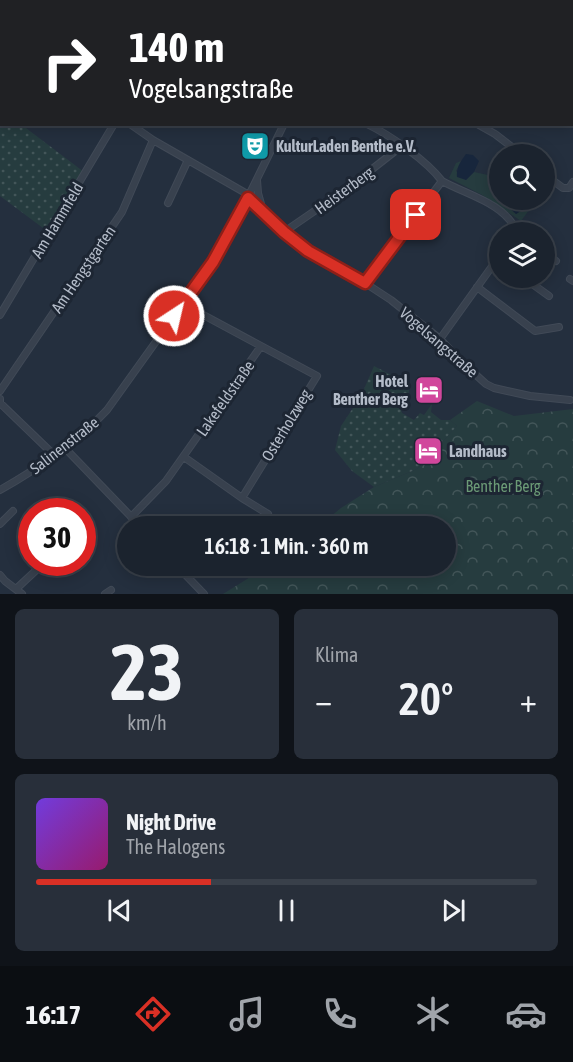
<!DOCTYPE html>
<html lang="de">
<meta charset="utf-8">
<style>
:root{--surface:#1b232e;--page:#282f3a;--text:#f1f3f6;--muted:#a0a4aa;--line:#39404a;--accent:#d93025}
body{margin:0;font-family:"Asap Condensed",sans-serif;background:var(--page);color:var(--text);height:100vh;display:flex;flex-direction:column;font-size:22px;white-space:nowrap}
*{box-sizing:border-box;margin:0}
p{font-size:20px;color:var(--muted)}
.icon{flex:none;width:33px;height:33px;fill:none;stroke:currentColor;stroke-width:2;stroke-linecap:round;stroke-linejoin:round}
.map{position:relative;height:594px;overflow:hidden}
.side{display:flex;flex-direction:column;gap:15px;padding:15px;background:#0f1319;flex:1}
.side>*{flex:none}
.top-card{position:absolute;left:0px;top:0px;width:573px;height:126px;box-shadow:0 3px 15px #0003,0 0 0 2px var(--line);background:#202124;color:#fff;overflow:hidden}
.tools{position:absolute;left:489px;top:144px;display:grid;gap:12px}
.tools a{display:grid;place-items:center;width:66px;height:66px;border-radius:50%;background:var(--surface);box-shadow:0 3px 15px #0003,0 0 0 2px var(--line);font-size:30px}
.speed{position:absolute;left:18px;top:498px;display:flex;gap:12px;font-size:30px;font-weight:700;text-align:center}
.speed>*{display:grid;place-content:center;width:78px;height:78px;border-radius:50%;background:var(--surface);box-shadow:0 3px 15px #0003,0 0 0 2px var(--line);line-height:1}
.speed .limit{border:9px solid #d22;background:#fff;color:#111}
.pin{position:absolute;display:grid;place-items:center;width:51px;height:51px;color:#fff;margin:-26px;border-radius:12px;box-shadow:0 3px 9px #0006}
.me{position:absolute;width:66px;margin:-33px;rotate:35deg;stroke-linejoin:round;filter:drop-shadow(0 0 4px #0008)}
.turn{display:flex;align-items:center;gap:21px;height:126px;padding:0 30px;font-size:27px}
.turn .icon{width:78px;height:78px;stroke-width:2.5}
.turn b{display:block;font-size:42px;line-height:51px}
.big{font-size:45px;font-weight:600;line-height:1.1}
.side .tile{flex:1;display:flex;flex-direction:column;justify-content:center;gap:9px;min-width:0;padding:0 21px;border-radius:9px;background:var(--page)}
.side .dial{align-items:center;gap:0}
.dial b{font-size:78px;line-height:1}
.song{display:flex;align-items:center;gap:18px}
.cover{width:72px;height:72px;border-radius:9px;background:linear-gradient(135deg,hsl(260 70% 55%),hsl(320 70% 35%))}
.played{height:6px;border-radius:3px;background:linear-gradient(90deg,var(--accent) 35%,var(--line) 35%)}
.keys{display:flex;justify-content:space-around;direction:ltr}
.heat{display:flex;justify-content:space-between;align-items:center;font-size:33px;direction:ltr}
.side .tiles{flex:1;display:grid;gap:15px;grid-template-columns:1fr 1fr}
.tile:last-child{grid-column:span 2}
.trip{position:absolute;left:117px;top:516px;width:339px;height:60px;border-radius:30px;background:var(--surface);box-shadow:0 3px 15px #0003,0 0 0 2px var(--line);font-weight:600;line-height:60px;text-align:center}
.menu{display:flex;height:96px;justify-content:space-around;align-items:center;background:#0b0e12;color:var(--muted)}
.menu .icon{width:42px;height:42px}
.menu .current{color:var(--accent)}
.menu b{font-size:27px;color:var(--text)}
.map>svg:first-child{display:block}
.grass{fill:#263c3f}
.forest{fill:url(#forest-crowns)}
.park{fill:url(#park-dots)}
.water{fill:#17263c}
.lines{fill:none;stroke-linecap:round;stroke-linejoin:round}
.minor-casing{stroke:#414a57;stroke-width:8}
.tertiary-casing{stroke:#414a57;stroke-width:9}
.minor{stroke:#38414e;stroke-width:6}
.tertiary{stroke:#38414e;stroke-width:8}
.route-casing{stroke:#8d1f18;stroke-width:15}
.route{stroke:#d93025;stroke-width:10}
.labels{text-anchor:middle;stroke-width:6;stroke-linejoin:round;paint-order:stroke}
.poi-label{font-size:16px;font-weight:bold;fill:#b4bcc9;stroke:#1d2633;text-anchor:start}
.street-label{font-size:16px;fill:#b4bcc9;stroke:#1d2633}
.park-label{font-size:16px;fill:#6b9a76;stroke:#1d2633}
</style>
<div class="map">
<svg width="573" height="594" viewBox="0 0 573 594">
<defs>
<pattern id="forest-crowns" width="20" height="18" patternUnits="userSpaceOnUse" patternTransform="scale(1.5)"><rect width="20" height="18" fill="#263c3f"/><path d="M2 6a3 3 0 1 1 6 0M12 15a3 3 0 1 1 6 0" fill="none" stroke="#435659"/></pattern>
<pattern id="park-dots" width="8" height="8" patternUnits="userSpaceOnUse" patternTransform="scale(1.5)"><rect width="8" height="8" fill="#263c3f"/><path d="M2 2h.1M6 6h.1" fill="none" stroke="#435659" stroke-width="1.8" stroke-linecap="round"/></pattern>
</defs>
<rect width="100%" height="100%" fill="#242f3e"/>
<path class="grass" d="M 461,161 L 456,171 L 466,180 L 474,172 L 488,175 L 498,180 L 499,180 L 500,200 L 505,200 L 500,200 L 516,214 L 537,200 L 544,200 L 541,203 L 535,202 L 521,221 L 482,195 L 449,178 L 456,163 Z"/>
<path class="forest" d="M 477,401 L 514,416 L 573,409 L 573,594 L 223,594 L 268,566 L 446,566 L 446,526 L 319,526 L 341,508 L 374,487 L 417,469 L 457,426 L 450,420 Z"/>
<path class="park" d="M 0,108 L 1,109 L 2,124 L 22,125 L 84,172 L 47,231 L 0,196 Z
M 374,366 L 409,384 L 409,392 L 400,407 L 402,413 L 414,420 L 420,413 L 424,415 L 432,404 L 431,412 L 441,420 L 450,420 L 457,426 L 417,469 L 374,487 L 352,471 L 335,450 L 341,426 L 361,396 Z"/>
<path class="water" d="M 466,154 L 473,155 L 479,161 L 474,172 L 466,180 L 457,177 C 456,168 461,161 466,154 Z
M 500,200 L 537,200 L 516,214 L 508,206 L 500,203 Z"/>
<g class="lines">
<g class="minor-casing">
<path id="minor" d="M 499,0 L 501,2
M 350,2 L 351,0
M 572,69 L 573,71
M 130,124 L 153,140 L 249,195
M 479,125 L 495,134 L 521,154
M 544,174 L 563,188 L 569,188 L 573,182
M 257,180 L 258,193 L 263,211 L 284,232 L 308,251 L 365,283 L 391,300 L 440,339 L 465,365 L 486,384 L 494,388 L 530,396 L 570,400
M 442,181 C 467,195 505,203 517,232
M 168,203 L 188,160
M 284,232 L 348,188 L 394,152 L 400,144
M 544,253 L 556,261
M 524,278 L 549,296
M 570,279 L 573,281
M 365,283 L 442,181 C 427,161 390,135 367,124
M 477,287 L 535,331 L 559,327
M 0,315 L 114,124
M 440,339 L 498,258
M 0,391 L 122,212 L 153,140
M 0,399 L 0,403 L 54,455
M 64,447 L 140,526
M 184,457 L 242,498 L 317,376 L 261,346
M 0,490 C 36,470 79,440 107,410 L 213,262 L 249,195 L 284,124
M 242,498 L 268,514
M 131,517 L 166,481 L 261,346 L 183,304
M 0,524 L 13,511
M 177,566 L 204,594
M 0,575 L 5,581 L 22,594
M 16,589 L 45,562
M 105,594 L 111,590"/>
</g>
<g class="tertiary-casing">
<path id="tertiary" d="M 205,0 L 205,2"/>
</g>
<use href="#minor" class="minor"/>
<use href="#tertiary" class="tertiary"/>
</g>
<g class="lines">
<g class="route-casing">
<path id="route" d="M 174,316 L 213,262 L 248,198 L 284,232 L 308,251 L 365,283 L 416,215"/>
</g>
<use href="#route" class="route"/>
</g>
<defs>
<g id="theatre-square" transform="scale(1.5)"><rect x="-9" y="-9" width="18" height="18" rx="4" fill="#0f9aa8" stroke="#1d2633"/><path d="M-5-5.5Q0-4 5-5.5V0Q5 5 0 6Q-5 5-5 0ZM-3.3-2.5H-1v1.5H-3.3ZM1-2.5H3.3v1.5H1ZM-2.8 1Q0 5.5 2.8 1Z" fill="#fff"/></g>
<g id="hotel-square" transform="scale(1.5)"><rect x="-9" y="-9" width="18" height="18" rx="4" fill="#d1479c" stroke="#1d2633"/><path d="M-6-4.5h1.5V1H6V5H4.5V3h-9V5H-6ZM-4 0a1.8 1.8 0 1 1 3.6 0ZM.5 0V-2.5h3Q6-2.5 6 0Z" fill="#fff"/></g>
</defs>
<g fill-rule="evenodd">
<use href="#theatre-square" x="255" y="146"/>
<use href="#hotel-square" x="429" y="390"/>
<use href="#hotel-square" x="428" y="451"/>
</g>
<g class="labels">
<g class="poi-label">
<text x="276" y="152">KulturLaden Benthe e.V.</text>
<text x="408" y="387" text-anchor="end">Hotel<tspan x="408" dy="18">Benther Berg</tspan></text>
<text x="449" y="457">Landhaus</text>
</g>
<g class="street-label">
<text transform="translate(344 190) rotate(-36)" y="6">Heisterberg</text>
<text transform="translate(57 220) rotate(-59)" y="6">Am Hammfeld</text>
<text transform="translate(83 269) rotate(-56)" y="6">Am Hengstgarten</text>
<text transform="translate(439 342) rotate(41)" y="6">Vogelsangstraße</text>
<text transform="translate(225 398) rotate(-55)" y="6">Lakefeldstraße</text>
<text transform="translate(286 425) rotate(-59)" y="6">Osterholzweg</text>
<text transform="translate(64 445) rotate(-38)" y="6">Salinenstraße</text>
</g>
<g class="park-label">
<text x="503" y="492">Benther Berg</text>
</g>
</g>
</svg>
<div class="tools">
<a><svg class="icon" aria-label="search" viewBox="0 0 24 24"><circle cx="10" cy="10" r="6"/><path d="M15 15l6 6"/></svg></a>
<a><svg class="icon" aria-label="layers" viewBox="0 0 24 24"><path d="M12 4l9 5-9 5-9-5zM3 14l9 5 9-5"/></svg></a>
</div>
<div class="speed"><div class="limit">30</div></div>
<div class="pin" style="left:416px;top:215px;background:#d93025"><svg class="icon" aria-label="arrive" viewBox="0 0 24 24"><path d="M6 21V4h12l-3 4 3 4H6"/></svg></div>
<svg class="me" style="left:174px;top:316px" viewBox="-20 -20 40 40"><circle r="17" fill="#d93025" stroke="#fff" stroke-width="3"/><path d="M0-11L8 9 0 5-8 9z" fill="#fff"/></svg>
<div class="trip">16:18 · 1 Min. · 360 m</div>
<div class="top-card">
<div class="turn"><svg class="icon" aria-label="right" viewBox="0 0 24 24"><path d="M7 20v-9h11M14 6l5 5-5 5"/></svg><div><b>140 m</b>Vogelsangstraße</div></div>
</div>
</div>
<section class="side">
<div class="tiles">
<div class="tile dial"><b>23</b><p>km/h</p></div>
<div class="tile"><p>Klima</p>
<div class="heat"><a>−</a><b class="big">20°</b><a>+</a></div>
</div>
<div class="tile">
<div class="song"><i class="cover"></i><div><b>Night Drive</b><p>The Halogens</p></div></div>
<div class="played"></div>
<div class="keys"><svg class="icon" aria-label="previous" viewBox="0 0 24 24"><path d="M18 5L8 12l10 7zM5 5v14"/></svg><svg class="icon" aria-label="pause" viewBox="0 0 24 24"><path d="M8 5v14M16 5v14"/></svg><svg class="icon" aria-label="next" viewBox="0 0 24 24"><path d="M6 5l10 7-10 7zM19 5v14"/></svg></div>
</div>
</div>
</section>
<nav class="menu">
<b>16:17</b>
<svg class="icon current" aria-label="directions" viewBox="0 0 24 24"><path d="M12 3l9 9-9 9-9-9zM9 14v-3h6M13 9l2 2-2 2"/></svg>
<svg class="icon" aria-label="music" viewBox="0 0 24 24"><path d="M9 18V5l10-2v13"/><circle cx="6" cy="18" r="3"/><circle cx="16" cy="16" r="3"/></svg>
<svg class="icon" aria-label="phone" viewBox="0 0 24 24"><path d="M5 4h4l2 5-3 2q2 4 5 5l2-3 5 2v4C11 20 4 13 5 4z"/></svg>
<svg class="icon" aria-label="climate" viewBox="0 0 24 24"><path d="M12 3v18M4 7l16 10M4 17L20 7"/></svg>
<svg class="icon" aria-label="car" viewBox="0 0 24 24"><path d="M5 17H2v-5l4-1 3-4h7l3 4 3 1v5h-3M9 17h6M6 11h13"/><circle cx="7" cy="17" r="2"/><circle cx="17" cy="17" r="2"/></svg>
</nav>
